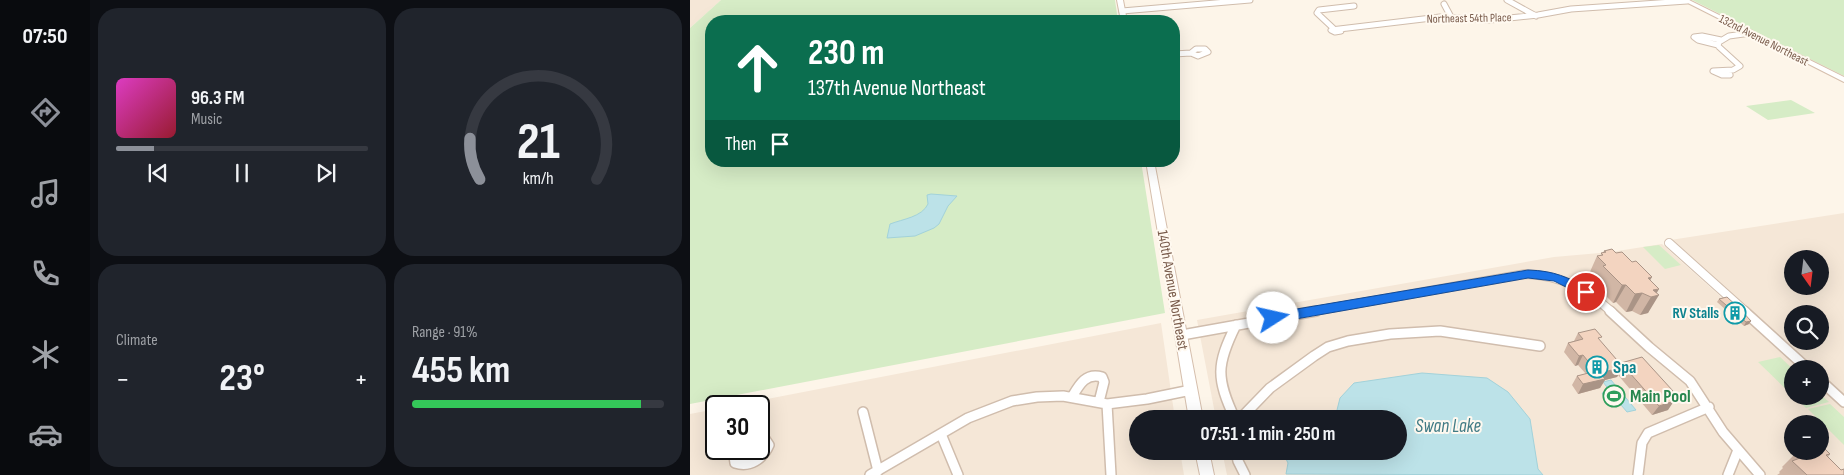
<!DOCTYPE html>
<meta charset="utf-8">
<style>
:root{--surface:#171b24;--page:#20242c;--text:#f1f3f6;--muted:#9ea1a6;--line:#363941;--accent:#8c9099}
body{margin:0;font-family:"Sofia Sans Condensed",sans-serif;background:var(--page);color:var(--text);height:100vh;display:flex;flex-direction:column;font-size:19px;white-space:nowrap}
*{box-sizing:border-box;margin:0}
p{font-size:16px;color:var(--muted)}
.icon{flex:none;width:28px;height:28px;fill:none;stroke:currentColor;stroke-width:2;stroke-linecap:round;stroke-linejoin:round}
.map{position:relative;flex:1;overflow:hidden}
.panel{display:flex;flex-direction:column;gap:8px;padding:8px;background:#0d0f14;width:600px}
.panel>*{flex:none}
.guide{position:absolute;left:15px;top:15px;width:475px;height:152px;border-radius:20px;box-shadow:0 5px 20px #0002;background:#0b6e4f;color:#fff;overflow:hidden}
.needle{width:32px;rotate:166deg}
.fabs{position:absolute;left:1094px;top:250px;display:grid;gap:10px}
.fabs a{display:grid;place-items:center;width:45px;height:45px;border-radius:50%;background:var(--surface);box-shadow:0 5px 20px #0002;font-size:25px}
.speed{position:absolute;left:15px;top:395px;display:flex;gap:10px;font-size:25px;font-weight:700;text-align:center}
.speed>*{display:grid;place-content:center;width:65px;height:65px;border-radius:50%;background:var(--surface);box-shadow:0 5px 20px #0002;line-height:1}
.speed .limit{border:2px solid #111;border-radius:8px;background:#fff;color:#111}
.pin{position:absolute;display:grid;place-items:center;width:42px;height:42px;color:#fff;margin:-21px;border:2px solid #fff;border-radius:50%;box-shadow:0 1px 5px #0007}
.me{position:absolute;width:55px;margin:-28px;rotate:80deg;stroke-linejoin:round;filter:drop-shadow(0 0 4px #0008)}
.turn{display:flex;align-items:center;gap:18px;height:105px;padding:0 20px;font-size:22px}
.turn .icon{width:65px;height:65px;stroke-width:2.5}
.turn b{display:block;font-size:35px;line-height:42px}
.then{display:flex;align-items:center;height:48px;padding:0 20px;background:#0003;gap:10px;font-size:19px}
.big{font-size:38px;font-weight:700;line-height:1.1}
.panel .widget{flex:1;display:flex;flex-direction:column;justify-content:center;gap:8px;min-width:0;padding:0 18px;border-radius:20px;background:var(--page)}
.panel .dial{align-items:center;gap:0}
.dial svg{height:130px;overflow:visible;fill:none;stroke:var(--line);stroke-width:7;stroke-linecap:round;text-anchor:middle}
.dial text{fill:var(--text);stroke:none}
.song{display:flex;align-items:center;gap:15px}
.cover{width:60px;height:60px;border-radius:8px;background:linear-gradient(135deg,hsl(310 70% 55%),hsl(350 70% 35%))}
.played{height:5px;border-radius:2px;background:linear-gradient(90deg,var(--accent) 15%,var(--line) 15%)}
.keys{display:flex;justify-content:space-around;direction:ltr}
.heat{display:flex;justify-content:space-between;align-items:center;font-size:28px;direction:ltr}
.charge{height:8px;border-radius:4px;background:linear-gradient(90deg,#34c759 91%,var(--line) 0)}
.panel .tiles{flex:1;display:grid;gap:8px;grid-template-columns:repeat(2,1fr)}
.trip{position:absolute;left:439px;top:410px;width:278px;height:50px;border-radius:25px;background:var(--surface);box-shadow:0 5px 20px #0002;font-weight:700;line-height:50px;text-align:center}
main{display:flex;flex:1;min-height:0}
.tabs{display:flex;flex-direction:column;width:90px;justify-content:space-around;align-items:center;background:#090b0e;color:var(--muted)}
.tabs .icon{width:35px;height:35px}
.tabs .current{color:var(--accent)}
.tabs b{font-size:22px;color:var(--text)}
.map>svg:first-child{display:block}
.residential{fill:#f5e7d7;fill-rule:evenodd}
.green{fill:#d6ecc6}
.water{fill:#bce2e8;stroke:#a2d2da}
.lines{fill:none;stroke-linecap:round;stroke-linejoin:round}
.street-far2-casing{stroke:#d0bdad;stroke-width:7}
.street-far1-casing{stroke:#d0bdad;stroke-width:10}
.street-casing{stroke:#d0bdad;stroke-width:12}
.secondary-casing{stroke:#d6bfad;stroke-width:2}
.street-far2{stroke:#fff;stroke-width:5}
.street-far1{stroke:#fff;stroke-width:8}
.street{stroke:#fff;stroke-width:9}
.secondary{fill:#fff;fill-rule:evenodd}
.wall{fill:#d1b6a5}
.shaded-wall{fill:#aa9486}
.building{fill:#f3d4c0;stroke:#aa9486}
.route{fill:#1a73e8;stroke:#114b97}
.labels{text-anchor:middle;stroke-width:4;stroke-linejoin:round;paint-order:stroke}
.far-street-label{font-size:12px;fill:#795b4b;stroke:#fff9f0}
.street-label{font-size:15px;fill:#795b4b;stroke:#fff9f0}
.culture-label{font-size:15px;font-weight:bold;fill:#0d838f;stroke:#fff9f0;text-anchor:end}
.near-culture-label{font-size:18px;font-weight:bold;fill:#0d838f;stroke:#fff9f0;text-anchor:start}
.near-leisure-label{font-size:18px;font-weight:bold;fill:#27864d;stroke:#fff9f0;text-anchor:start}
.near-water-label{font-size:19px;font-style:italic;fill:#417b85;stroke:#fff9f0}
</style>
<main>
<nav class="tabs">
<b>07:50</b>
<svg class="icon current" aria-label="directions" viewBox="0 0 24 24"><path d="M12 3l9 9-9 9-9-9zM9 14v-3h6M13 9l2 2-2 2"/></svg>
<svg class="icon" aria-label="music" viewBox="0 0 24 24"><path d="M9 18V5l10-2v13"/><circle cx="6" cy="18" r="3"/><circle cx="16" cy="16" r="3"/></svg>
<svg class="icon" aria-label="phone" viewBox="0 0 24 24"><path d="M5 4h4l2 5-3 2q2 4 5 5l2-3 5 2v4C11 20 4 13 5 4z"/></svg>
<svg class="icon" aria-label="climate" viewBox="0 0 24 24"><path d="M12 3v18M4 7l16 10M4 17L20 7"/></svg>
<svg class="icon" aria-label="car" viewBox="0 0 24 24"><path d="M5 17H2v-5l4-1 3-4h7l3 4 3 1v5h-3M9 17h6M6 11h13"/><circle cx="7" cy="17" r="2"/><circle cx="17" cy="17" r="2"/></svg>
</nav>
<section class="panel">
<div class="tiles">
<div class="widget">
<div class="song"><i class="cover"></i><div><b>96.3 FM</b><p>Music</p></div></div>
<div class="played"></div>
<div class="keys"><svg class="icon" aria-label="previous" viewBox="0 0 24 24"><path d="M18 5L8 12l10 7zM5 5v14"/></svg><svg class="icon" aria-label="pause" viewBox="0 0 24 24"><path d="M8 5v14M16 5v14"/></svg><svg class="icon" aria-label="next" viewBox="0 0 24 24"><path d="M6 5l10 7-10 7zM19 5v14"/></svg></div>
</div>
<div class="widget dial"><svg viewBox="0 0 100 80">
<path d="M14 69A42 42 0 1 1 86 69"/>
<path d="M14 69A42 42 0 0 1 8 44" stroke="#8c9099"/>
<text x="50" y="56" font-size="32" font-weight="700">21</text>
<text x="50" y="72" font-size="11">km/h</text>
</svg></div>
<div class="widget"><p>Climate</p>
<div class="heat"><a>−</a><b class="big">23°</b><a>+</a></div>
</div>
<div class="widget"><p>Range · 91%</p><b class="big">455 km</b><div class="charge"></div></div>
</div>
</section>
<div class="map">
<svg width="1154" height="475" viewBox="0 0 1154 475">
<rect width="100%" height="100%" fill="#fdf5e9"/>
<path class="residential" d="M 0,0 L 31,0 L 0,28 Z
M 1154,213 L 1154,475 L 537,475 L 532,451 L 708,451 L 708,419 L 526,419 L 507,320 L 864,257 L 921,252 L 972,244 L 1111,369 L 1102,369 L 1102,396 L 1130,396 L 1130,369 L 1113,369 L 974,241 ZM 1102,259 L 1130,259 L 1130,286 L 1102,286 ZM 1102,314 L 1130,314 L 1130,341 L 1102,341 ZM 1102,424 L 1130,424 L 1130,451 L 1102,451 Z
M 471,323 L 485,419 L 448,419 L 448,451 L 490,451 L 494,475 L 0,475 L 0,414 L 26,409 L 26,449 L 69,449 L 69,406 L 41,406 Z"/>
<path class="green" d="M 31,0 L 425,0 L 428,21 L 21,21 L 21,161 L 451,161 L 475,313 L 0,404 L 0,28 Z
M 1002,0 L 1154,0 L 1154,76 Z
M 1101,100 L 1125,113 L 1078,120 L 1056,106 Z
M 969,245 L 991,265 L 975,269 L 953,247 Z
M 1090,357 L 1103,369 L 1102,395 L 1068,362 Z
M 1130,394 L 1139,402 L 1116,408 L 1104,396 L 1130,396 Z
M 1140,404 L 1154,417 L 1154,445 L 1118,409 Z"/>
<path class="water" d="M 241,194 L 267,196 L 258,206 L 249,224 L 244,228 L 225,236 L 197,238 L 200,224 C 213,219 232,217 238,204 L 237,195 Z
M 732,373 L 797,378 L 818,392 L 840,419 L 848,469 L 853,475 L 596,474 L 598,463 L 592,451 L 708,451 L 708,419 L 640,419 L 646,414 L 650,398 L 664,383 Z
M 921,380 L 946,410 L 937,412 L 926,399 L 918,401 L 912,393 L 920,391 L 913,382 Z"/>
<g class="lines">
<g class="street-far2-casing">
<path id="street-far2" d="M 817,0 L 846,16
M 754,4 L 761,17
M 432,11 L 560,0
M 643,28 L 627,13 L 629,10 L 664,6
M 651,29 L 651,31 L 645,32 L 641,30 L 750,17 L 800,20 L 848,15 L 881,9 L 997,1
M 1028,45 L 1008,40 L 1004,37 L 1012,36 L 1031,40
M 506,49 L 515,49 L 518,52 L 508,56 L 501,53 Z
M 484,54 L 501,53
M 1038,72 L 1040,75 L 1032,75 L 1023,71 L 1043,70 L 1050,66 L 1028,46 L 1029,42 L 1039,36 L 1061,33"/>
</g>
<g class="street-far1-casing">
<path id="street-far1" d="M 979,243 L 1056,312
M 619,312 L 836,274 C 871,275 896,289 922,312"/>
</g>
<g class="street-casing">
<path id="street" d="M 920,311 L 959,347 L 1000,381 L 1033,432 L 1070,475
M 1054,311 L 1118,369
M 492,335 L 626,311
M 1130,380 L 1154,402
M 382,397 C 389,385 396,372 412,377 L 414,382 L 409,402
M 417,404 L 421,475
M 173,412 L 188,471
M 545,419 C 526,378 526,365 546,325
M 550,419 L 580,388 L 624,356 L 638,347 L 658,341 L 700,334 L 750,331 L 850,346
M 251,434 L 268,475
M 49,449 L 44,456 L 45,463 C 60,468 73,459 79,445 L 75,439 L 69,438
M 546,451 L 548,461 L 555,475
M 180,475 L 278,418 L 322,401 L 347,397 L 373,396 L 417,404 L 457,399 L 501,390
M 948,475 L 952,443 L 958,433 L 1019,407
M 1038,475 L 1048,450"/>
</g>
<g class="secondary-casing">
<path id="secondary" d="M 427,0 L 433,0 L 437,21 L 431,21 Z
M 992,0 L 999,0 L 1154,77 L 1154,82 Z
M 456,161 L 464,161 L 513,419 L 499,419 Z
M 505,451 L 519,451 L 524,475 L 510,475 Z"/>
</g>
<use href="#street-far2" class="street-far2"/>
<use href="#street-far1" class="street-far1"/>
<use href="#street" class="street"/>
<use href="#secondary" class="secondary"/>
</g>
<path class="wall" d="M 914,251 L 926,253 L 960,280 L 967,293 L 958,313 L 950,315 L 942,311 L 936,312 L 926,302 L 923,303 L 904,284 L 906,281 L 899,274 L 907,256 L 910,256 Z
M 1029,299 L 1061,321 L 1059,324 L 1054,326 L 1027,302 Z
M 888,333 L 910,341 L 930,364 L 931,363 L 979,396 L 978,410 L 962,415 L 928,375 L 927,377 L 915,380 L 910,388 L 888,394 L 882,385 L 887,376 L 896,374 L 888,365 L 885,366 L 874,352 L 878,343 L 884,341 Z
M 1108,451 L 1130,451 L 1140,454 L 1138,457 L 1154,475 L 1087,475 L 1090,473 L 1089,472 L 1093,468 L 1092,467 Z"/>
<path class="shaded-wall" d="M 962,277 L 942,311 L 936,312 L 945,294 L 958,278 Z
M 932,285 L 936,285 L 926,302 L 923,303 Z
M 969,289 L 965,296 L 969,295 L 958,313 L 950,315 L 961,297 L 963,290 Z
M 1061,321 L 1059,324 L 1054,326 L 1056,322 Z
M 893,355 L 888,365 L 885,366 L 889,356 Z
M 933,367 L 927,377 L 915,380 L 910,388 L 888,394 L 893,384 L 910,373 Z
M 984,401 L 978,410 L 962,415 L 969,406 Z"/>
<path class="building" d="M 922,249 L 926,253 L 932,252 L 942,262 L 946,261 L 962,277 L 958,278 L 969,289 L 963,290 L 969,295 L 961,297 L 952,293 L 945,294 L 936,285 L 932,285 L 913,266 L 916,265 L 907,256 L 913,255 L 911,253 L 916,252 L 914,251 Z
M 1037,297 L 1050,309 L 1061,321 L 1056,322 L 1029,299 Z
M 905,329 L 912,337 L 908,338 L 933,367 L 910,373 L 915,379 L 893,384 L 887,376 L 906,371 L 893,355 L 889,356 L 878,343 L 893,339 L 888,333 Z
M 952,357 L 983,391 L 977,393 L 984,401 L 969,406 L 931,363 Z
M 1130,444 L 1140,454 L 1136,455 L 1151,470 L 1154,469 L 1154,475 L 1117,475 L 1102,461 L 1110,458 L 1107,455 L 1112,453 L 1111,451 L 1130,451 Z"/>
<path class="route" d="M 838,270 C 866,271 876,277 900,289 L 902,292 L 900,296 L 896,297 L 864,281 L 838,278 L 583,323 L 579,322 L 577,318 L 579,315 L 583,313 Z"/>
<defs>
<g id="building-ring" transform="scale(1.125)"><circle r="9.5" fill="#fff9f0" stroke="#0f9aa8" stroke-width="1.5"/><path d="M-4-6H4V6H1V3H-1V6H-4ZM-2.5-4.3h1.7v1.8h-1.7ZM.8-4.3h1.7v1.8H.8ZM-2.5-1h1.7V.8h-1.7ZM.8-1h1.7V.8H.8Z" fill="#0f9aa8"/></g>
<g id="stadium-ring" transform="scale(1.125)"><circle r="9.5" fill="#fff9f0" stroke="#2e9e5b" stroke-width="1.5"/><path d="M0-5a6.5 5 0 1 0 0 10a6.5 5 0 1 0 0-10ZM-3.5-1.8h7v3.6h-7Z" fill="#2e9e5b"/></g>
</defs>
<g fill-rule="evenodd">
<use href="#building-ring" x="1045" y="313"/>
<use href="#building-ring" x="907" y="367"/>
<use href="#stadium-ring" x="924" y="396"/>
</g>
<g class="labels">
<g class="far-street-label">
<text transform="translate(779 18) rotate(-1)" y="4">Northeast 54th Place</text>
<text transform="translate(1074 40) rotate(27)" y="4">132nd Avenue Northeast</text>
</g>
<g class="street-label">
<text transform="translate(483 290) rotate(80)" y="5">140th Avenue Northeast</text>
</g>
<g class="culture-label">
<text x="1029" y="318">RV Stalls</text>
</g>
<g class="near-culture-label">
<text x="923" y="373">Spa</text>
</g>
<g class="near-leisure-label">
<text x="940" y="402">Main Pool</text>
</g>
<g class="near-water-label">
<text x="758" y="432">Swan Lake</text>
</g>
</g>
</svg>
<div class="fabs">
<a><svg class="needle" viewBox="-14 -14 28 28"><path d="M0-13l5 13h-10z" fill="#e53935"/><path d="M0 13l5-13h-10z" fill="#9ea1a6"/></svg></a>
<a><svg class="icon" aria-label="search" viewBox="0 0 24 24"><circle cx="10" cy="10" r="6"/><path d="M15 15l6 6"/></svg></a>
<a>+</a>
<a>−</a>
</div>
<div class="speed"><div class="limit">30</div></div>
<div class="pin" style="left:896px;top:292px;background:#d93025"><svg class="icon" aria-label="arrive" viewBox="0 0 24 24"><path d="M6 21V4h12l-3 4 3 4H6"/></svg></div>
<svg class="me" style="left:583px;top:318px" viewBox="-20 -20 40 40"><circle r="19" fill="#fff"/><path d="M0-13L10 11 0 6-10 11z" fill="#1a73e8"/></svg>
<div class="trip">07:51 · 1 min · 250 m</div>
<div class="guide">
<div class="turn"><svg class="icon" aria-label="ahead" viewBox="0 0 24 24"><path d="M12 20V5M6 11l6-6 6 6"/></svg><div><b>230 m</b>137th Avenue Northeast</div></div>
<div class="then">Then<svg class="icon" aria-label="arrive" viewBox="0 0 24 24"><path d="M6 21V4h12l-3 4 3 4H6"/></svg></div>
</div>
</div>
</main>
